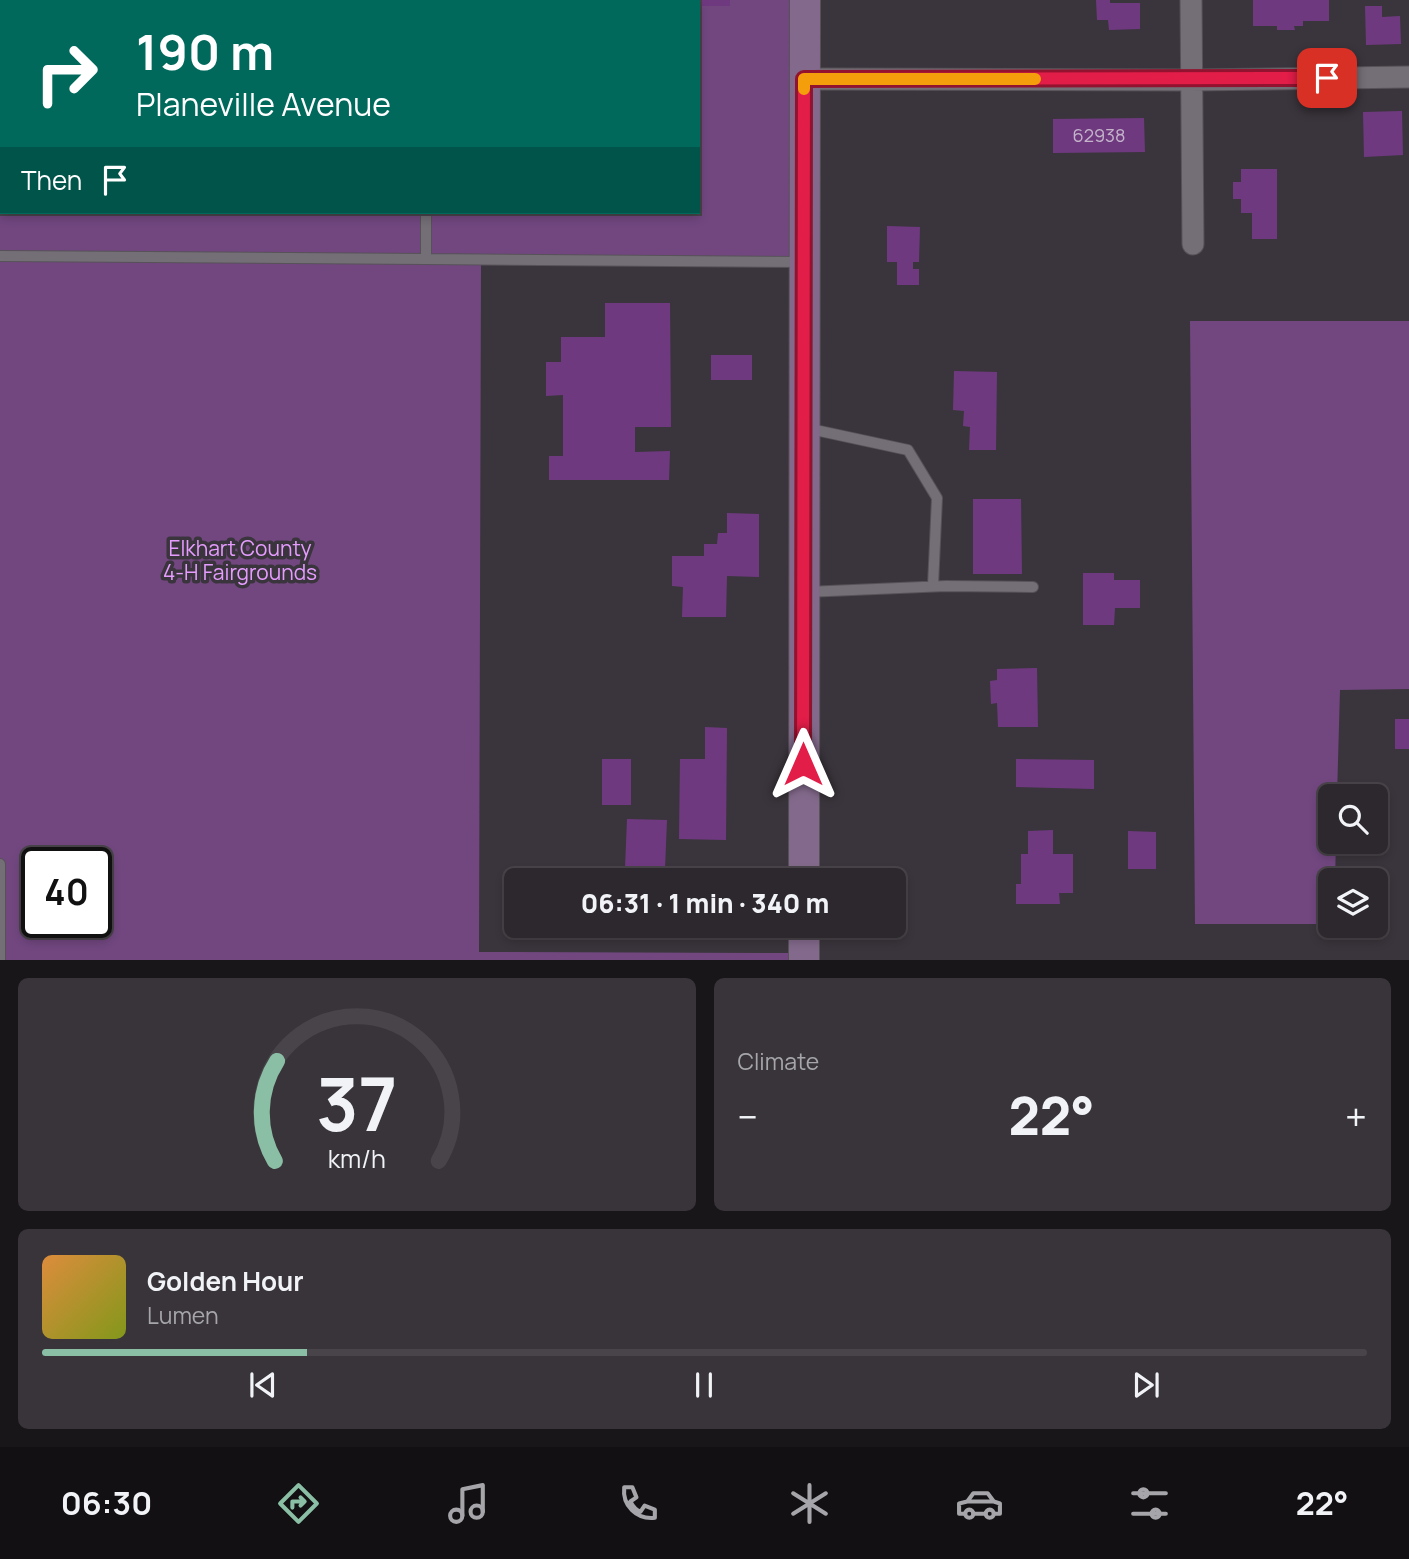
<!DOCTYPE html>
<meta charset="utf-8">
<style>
:root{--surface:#2c282d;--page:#383439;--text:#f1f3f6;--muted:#a6a6aa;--line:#484449;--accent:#8abfa5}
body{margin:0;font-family:Manrope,sans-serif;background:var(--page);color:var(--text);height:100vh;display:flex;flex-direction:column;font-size:26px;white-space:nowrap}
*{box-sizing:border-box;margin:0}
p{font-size:23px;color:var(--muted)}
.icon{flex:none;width:38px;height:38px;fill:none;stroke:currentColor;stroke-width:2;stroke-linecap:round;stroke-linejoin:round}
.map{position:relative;height:960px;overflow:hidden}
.details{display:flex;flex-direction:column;gap:18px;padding:18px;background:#181619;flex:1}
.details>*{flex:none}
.top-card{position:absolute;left:0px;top:0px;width:700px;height:214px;box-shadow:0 4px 10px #0003,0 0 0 2px var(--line);background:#00695c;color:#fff;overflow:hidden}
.controls{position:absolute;left:1318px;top:784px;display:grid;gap:14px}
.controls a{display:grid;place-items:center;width:70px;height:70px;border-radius:10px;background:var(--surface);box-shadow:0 4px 10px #0003,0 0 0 2px var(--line);font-size:35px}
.speed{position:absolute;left:21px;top:847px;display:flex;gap:14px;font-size:35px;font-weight:700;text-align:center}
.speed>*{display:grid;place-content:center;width:91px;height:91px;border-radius:50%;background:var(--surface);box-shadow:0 4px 10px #0003,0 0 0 2px var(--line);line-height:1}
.speed .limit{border:4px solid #111;border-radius:10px;background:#fff;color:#111}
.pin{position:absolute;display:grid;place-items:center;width:60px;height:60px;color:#fff;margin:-30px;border-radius:14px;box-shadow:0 4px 10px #0006}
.me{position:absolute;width:77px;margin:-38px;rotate:0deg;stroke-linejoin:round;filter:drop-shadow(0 0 5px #0008)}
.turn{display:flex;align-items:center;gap:24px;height:147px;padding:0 21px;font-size:32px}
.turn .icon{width:91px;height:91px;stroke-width:2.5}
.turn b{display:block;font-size:49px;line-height:60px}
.then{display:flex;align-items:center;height:66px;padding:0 21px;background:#0003;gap:14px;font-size:26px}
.big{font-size:52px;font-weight:800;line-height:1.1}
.details .widget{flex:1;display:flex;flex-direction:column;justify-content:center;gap:10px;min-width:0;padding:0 24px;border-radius:10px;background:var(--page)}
.details .dial{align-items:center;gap:0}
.dial svg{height:182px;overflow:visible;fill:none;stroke:var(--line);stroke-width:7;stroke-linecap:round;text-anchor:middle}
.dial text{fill:var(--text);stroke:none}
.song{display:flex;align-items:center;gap:21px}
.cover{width:84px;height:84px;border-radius:10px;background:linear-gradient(135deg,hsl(30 70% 55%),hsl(70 70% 35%))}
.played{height:7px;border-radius:4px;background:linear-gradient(90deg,var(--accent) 20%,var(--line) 20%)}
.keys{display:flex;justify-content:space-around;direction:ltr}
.heat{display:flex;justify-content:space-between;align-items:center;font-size:38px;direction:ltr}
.details .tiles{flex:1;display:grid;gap:18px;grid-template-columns:1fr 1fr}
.widget:last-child{grid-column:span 2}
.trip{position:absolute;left:504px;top:868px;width:402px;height:70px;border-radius:10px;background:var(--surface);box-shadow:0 4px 10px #0003,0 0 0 2px var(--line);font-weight:800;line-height:70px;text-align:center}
.tab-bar{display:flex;height:112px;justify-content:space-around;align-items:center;background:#121012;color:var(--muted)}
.tab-bar .icon{width:49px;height:49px}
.tab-bar .active{color:var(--accent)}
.tab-bar b{font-size:32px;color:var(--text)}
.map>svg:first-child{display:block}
.green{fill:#724780;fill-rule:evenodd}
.building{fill:#6f3980}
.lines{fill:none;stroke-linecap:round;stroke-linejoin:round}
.lane-casing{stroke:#575258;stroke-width:12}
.street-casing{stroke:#575258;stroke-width:23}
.secondary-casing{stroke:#575258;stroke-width:32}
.lane{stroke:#746e76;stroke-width:10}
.street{stroke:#746e76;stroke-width:21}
.secondary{stroke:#836a8c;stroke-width:30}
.route-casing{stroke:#92132f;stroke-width:18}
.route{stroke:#e11d48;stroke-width:12}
.slow{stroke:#f59e0b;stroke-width:12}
.labels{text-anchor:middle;stroke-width:7;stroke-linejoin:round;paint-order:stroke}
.number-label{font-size:18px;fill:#c4b4ca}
.park-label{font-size:21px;fill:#e69cff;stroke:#3a353c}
</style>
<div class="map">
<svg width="1409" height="961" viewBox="0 0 1409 961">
<rect width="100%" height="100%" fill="#3a353c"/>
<path class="green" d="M 0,0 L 789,0 L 789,259 L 481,259 L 479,952 L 788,953 L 788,960 L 0,961 ZM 2,2 L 698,2 L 698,212 L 2,212 ZM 37,863 L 96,863 L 96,922 L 37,922 Z
M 1190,321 L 1409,321 L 1409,689 L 1340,690 L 1337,796 L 1330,796 L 1330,842 L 1336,842 L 1335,880 L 1330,880 L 1330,924 L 1195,924 Z"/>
<path class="building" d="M 698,0 L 730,0 L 730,6 L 698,6 Z
M 1096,0 L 1110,0 L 1110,3 L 1140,3 L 1140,29 L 1109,30 L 1108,20 L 1097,20 Z
M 1253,0 L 1329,0 L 1329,21 L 1303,21 L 1303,26 L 1294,26 L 1295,30 L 1277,30 L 1277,26 L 1253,26 Z
M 1365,6 L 1382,6 L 1382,17 L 1400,16 L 1401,44 L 1366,45 Z
M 1402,111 L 1403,155 L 1364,157 L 1363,112 Z
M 1144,118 L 1145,152 L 1053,153 L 1053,119 Z
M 1241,169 L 1277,169 L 1277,239 L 1252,239 L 1252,213 L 1241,213 L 1241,199 L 1233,199 L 1233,182 L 1241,182 Z
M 887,226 L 920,227 L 919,262 L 913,262 L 913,269 L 919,269 L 919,285 L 897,285 L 897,262 L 887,262 Z
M 605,303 L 670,303 L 671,427 L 635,427 L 635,452 L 670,451 L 669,480 L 549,480 L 549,456 L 563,456 L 563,395 L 546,396 L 546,362 L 561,362 L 561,337 L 605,337 Z
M 711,355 L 752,355 L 752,380 L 711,380 Z
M 954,371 L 997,372 L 996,450 L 969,450 L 970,427 L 963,426 L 964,411 L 953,410 Z
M 973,499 L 1021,499 L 1022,574 L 973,574 Z
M 727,513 L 759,514 L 759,577 L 727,576 L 726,617 L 682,617 L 683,587 L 672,586 L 672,556 L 704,556 L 704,544 L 717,544 L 718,533 L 727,533 Z
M 1083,573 L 1114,573 L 1114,580 L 1140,580 L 1140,608 L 1115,608 L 1114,625 L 1083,625 Z
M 1037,668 L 1038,727 L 998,727 L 997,703 L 991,704 L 990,681 L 997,680 L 997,669 Z
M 1395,719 L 1409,719 L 1409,749 L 1395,749 Z
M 705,727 L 727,728 L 726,840 L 679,839 L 680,759 L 705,759 Z
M 602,759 L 631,759 L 631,805 L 602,805 Z
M 1016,759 L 1094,760 L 1094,789 L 1016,787 Z
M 627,819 L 667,820 L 665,869 L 625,868 Z
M 1053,830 L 1053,854 L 1073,854 L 1073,893 L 1059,893 L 1060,904 L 1016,904 L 1016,884 L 1021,884 L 1021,854 L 1028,854 L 1028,831 Z
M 1128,831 L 1156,832 L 1156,869 L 1128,869 Z"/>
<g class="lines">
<g class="lane-casing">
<path id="lane" d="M 431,2 L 431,0
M 426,212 L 426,259 L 803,262
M 0,256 L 426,259
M 806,428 L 908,450 L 937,498 L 933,586
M 806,592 L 946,586 L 1033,587
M 0,864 L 0,961"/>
</g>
<g class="street-casing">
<path id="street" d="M 1191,0 L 1193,244
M 804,79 L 1191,80 L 1409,77"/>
</g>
<g class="secondary-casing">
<path id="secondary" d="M 804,880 L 805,0
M 804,926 L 804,961"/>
</g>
<use href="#lane" class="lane"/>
<use href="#street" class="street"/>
<use href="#secondary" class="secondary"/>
</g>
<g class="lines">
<g class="route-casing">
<path id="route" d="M 803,764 L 804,79 L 1327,78"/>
</g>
<use href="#route" class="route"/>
<path class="slow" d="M 804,89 L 804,79 L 1035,79"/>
</g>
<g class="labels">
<g class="number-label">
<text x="1099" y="142">62938</text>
</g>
<g class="park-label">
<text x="240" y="556">Elkhart County<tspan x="240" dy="24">4-H Fairgrounds</tspan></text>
</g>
</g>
</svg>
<div class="controls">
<a><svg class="icon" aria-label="search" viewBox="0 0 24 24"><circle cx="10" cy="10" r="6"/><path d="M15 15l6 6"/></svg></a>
<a><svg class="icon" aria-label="layers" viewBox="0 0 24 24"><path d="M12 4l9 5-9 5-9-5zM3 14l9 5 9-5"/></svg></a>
</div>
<div class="speed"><div class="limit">40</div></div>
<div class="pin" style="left:1327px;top:78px;background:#d93025"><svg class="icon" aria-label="arrive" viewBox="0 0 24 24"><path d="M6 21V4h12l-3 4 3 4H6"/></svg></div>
<svg class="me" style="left:803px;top:764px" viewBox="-20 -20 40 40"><path d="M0-17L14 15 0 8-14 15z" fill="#e11d48" stroke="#fff" stroke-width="4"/></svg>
<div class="trip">06:31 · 1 min · 340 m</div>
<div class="top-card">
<div class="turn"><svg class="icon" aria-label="right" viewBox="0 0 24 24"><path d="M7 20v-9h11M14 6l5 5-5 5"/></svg><div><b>190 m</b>Planeville Avenue</div></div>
<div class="then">Then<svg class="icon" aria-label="arrive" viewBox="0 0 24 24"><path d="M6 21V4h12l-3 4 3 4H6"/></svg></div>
</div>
</div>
<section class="details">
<div class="tiles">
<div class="widget dial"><svg viewBox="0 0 100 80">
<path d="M14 69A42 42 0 1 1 86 69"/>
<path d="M14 69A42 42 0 0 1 15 25" stroke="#8abfa5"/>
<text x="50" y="56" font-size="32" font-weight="700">37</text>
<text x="50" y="72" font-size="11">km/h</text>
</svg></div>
<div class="widget"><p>Climate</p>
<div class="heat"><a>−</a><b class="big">22°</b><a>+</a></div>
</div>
<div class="widget">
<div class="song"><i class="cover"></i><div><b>Golden Hour</b><p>Lumen</p></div></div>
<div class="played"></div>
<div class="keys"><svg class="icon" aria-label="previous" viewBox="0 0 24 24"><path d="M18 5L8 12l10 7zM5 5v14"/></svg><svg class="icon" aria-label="pause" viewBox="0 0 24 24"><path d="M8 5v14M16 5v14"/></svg><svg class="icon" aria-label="next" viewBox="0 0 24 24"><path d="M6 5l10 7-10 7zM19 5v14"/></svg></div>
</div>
</div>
</section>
<nav class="tab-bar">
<b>06:30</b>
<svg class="icon active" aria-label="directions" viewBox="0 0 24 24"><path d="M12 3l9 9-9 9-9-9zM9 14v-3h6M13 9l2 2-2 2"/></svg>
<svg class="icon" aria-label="music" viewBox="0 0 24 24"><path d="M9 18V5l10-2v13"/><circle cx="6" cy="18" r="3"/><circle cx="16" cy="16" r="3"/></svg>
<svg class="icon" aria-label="phone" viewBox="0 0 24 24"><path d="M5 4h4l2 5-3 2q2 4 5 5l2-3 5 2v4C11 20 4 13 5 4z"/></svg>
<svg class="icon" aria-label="climate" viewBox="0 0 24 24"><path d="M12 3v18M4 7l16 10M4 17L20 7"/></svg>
<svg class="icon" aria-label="car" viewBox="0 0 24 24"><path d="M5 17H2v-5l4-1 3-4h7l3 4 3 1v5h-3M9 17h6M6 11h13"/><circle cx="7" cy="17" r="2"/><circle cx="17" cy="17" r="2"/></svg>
<svg class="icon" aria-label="filters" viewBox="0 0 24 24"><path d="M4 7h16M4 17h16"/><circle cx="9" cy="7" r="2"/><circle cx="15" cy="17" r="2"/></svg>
<b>22°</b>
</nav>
